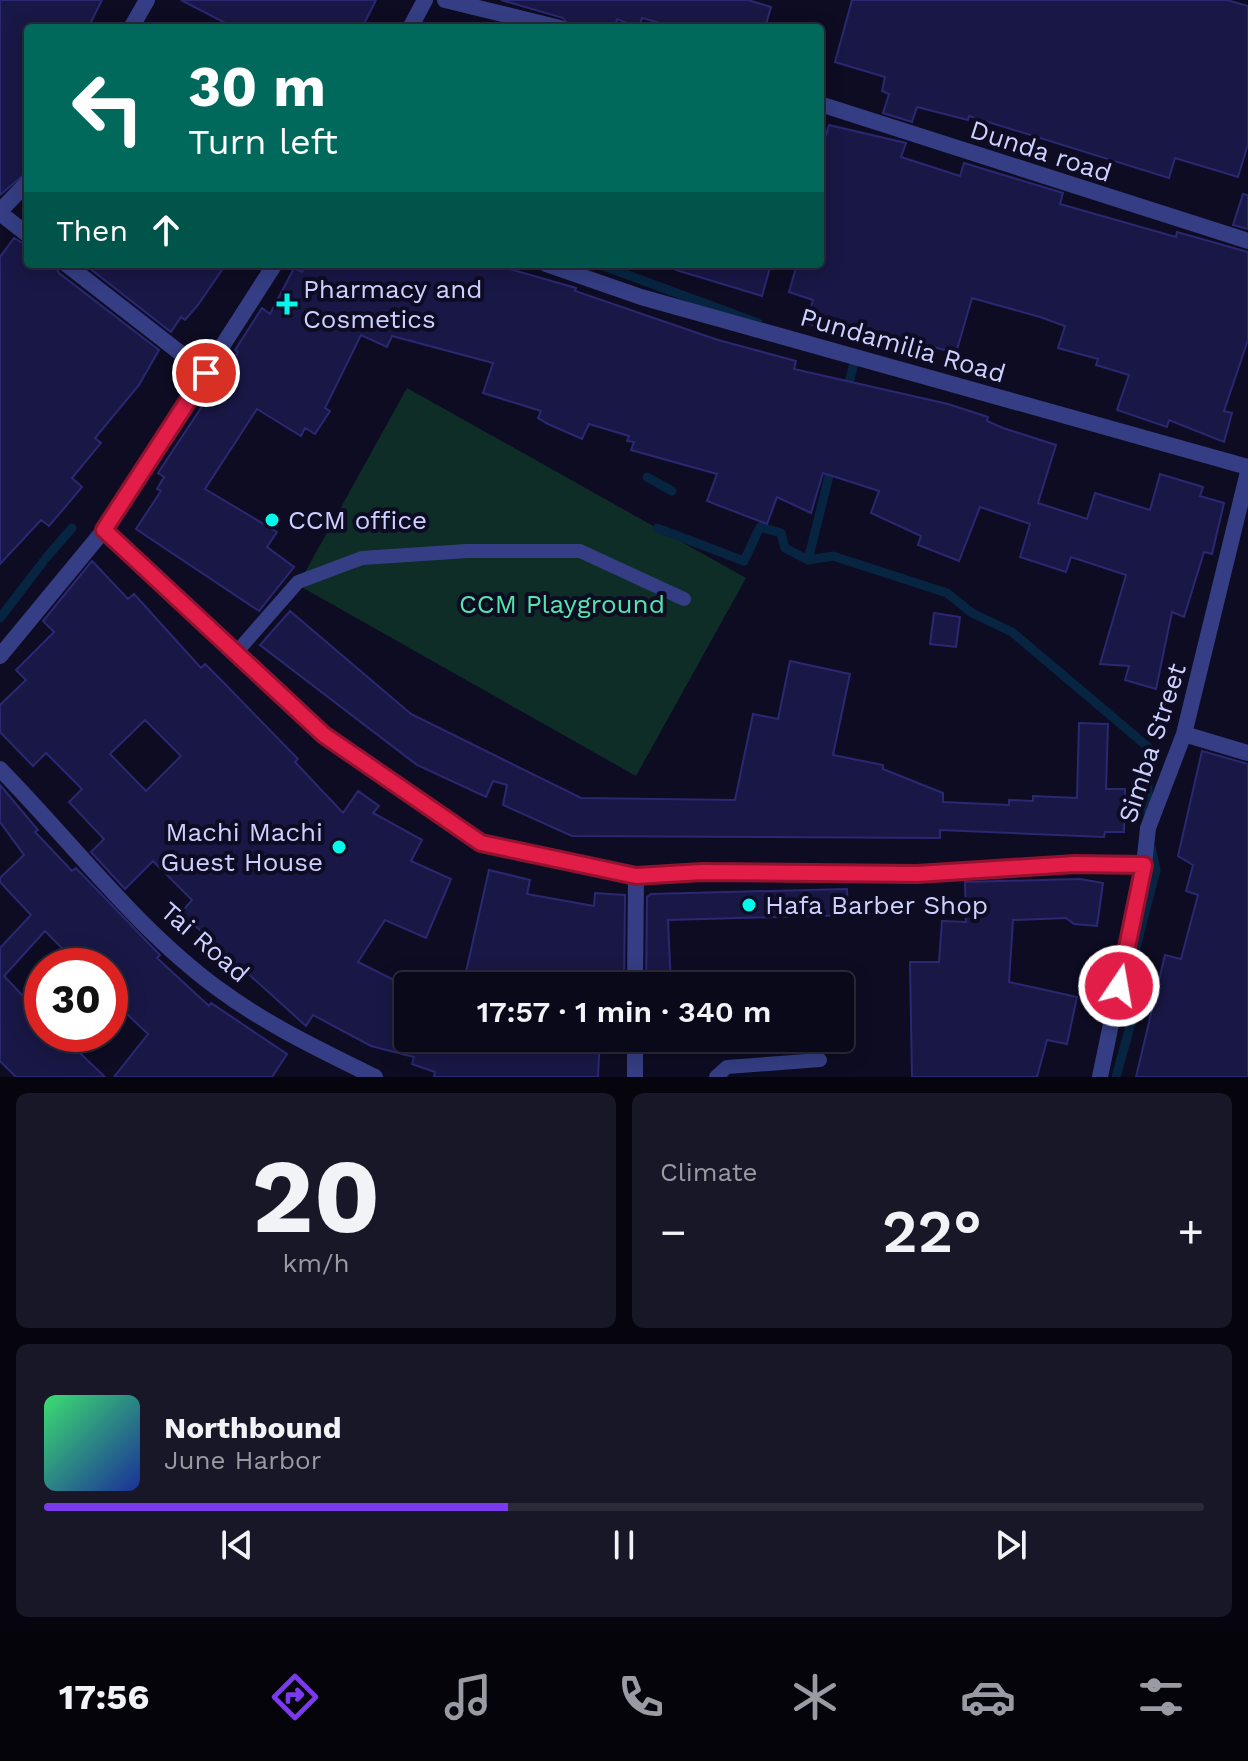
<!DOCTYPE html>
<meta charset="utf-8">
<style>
:root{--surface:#0a091a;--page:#181727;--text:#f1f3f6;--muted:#999aa2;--line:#2a2a39;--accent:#7c3aed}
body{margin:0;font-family:"Work Sans",sans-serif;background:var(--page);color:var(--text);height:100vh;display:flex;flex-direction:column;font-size:30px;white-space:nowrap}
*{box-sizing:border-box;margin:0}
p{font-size:26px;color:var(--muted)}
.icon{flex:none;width:44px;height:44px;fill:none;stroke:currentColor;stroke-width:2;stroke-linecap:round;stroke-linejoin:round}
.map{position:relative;height:1077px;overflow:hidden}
.side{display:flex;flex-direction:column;gap:16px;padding:16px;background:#06050e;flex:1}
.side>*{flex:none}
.guide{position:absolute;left:24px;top:24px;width:800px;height:244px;border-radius:8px;box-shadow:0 4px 20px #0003,0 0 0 2px var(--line);background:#00695c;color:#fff;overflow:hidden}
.speed{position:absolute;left:24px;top:948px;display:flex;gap:16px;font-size:40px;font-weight:700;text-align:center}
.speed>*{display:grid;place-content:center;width:104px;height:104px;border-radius:50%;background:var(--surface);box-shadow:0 4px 20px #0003,0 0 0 2px var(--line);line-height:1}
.speed .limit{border:12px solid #d22;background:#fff;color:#111}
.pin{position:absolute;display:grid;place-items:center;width:68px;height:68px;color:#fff;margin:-34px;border:4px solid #fff;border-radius:50%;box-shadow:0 2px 8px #0007}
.me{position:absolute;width:88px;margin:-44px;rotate:12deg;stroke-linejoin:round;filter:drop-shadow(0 0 6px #0008)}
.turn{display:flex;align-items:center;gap:28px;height:168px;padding:0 32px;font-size:36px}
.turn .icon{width:104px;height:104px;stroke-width:2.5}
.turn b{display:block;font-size:56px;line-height:68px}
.then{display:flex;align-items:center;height:76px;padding:0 32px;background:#0003;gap:16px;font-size:30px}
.big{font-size:60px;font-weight:600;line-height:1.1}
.side .widget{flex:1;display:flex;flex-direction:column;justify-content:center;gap:12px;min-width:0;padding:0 28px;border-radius:12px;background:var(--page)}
.side .dial{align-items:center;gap:0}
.dial b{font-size:104px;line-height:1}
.song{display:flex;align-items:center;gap:24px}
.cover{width:96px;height:96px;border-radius:12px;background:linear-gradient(135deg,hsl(140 70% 55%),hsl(230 70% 35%))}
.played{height:8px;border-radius:4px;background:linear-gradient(90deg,var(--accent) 40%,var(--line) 40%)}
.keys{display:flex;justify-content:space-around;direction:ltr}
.heat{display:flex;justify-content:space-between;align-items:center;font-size:44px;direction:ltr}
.side .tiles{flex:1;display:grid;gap:16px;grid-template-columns:1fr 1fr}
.widget:last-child{grid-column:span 2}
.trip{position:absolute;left:394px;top:972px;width:460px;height:80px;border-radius:8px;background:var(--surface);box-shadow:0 4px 20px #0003,0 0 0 2px var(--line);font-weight:600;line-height:80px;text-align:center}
.tabs{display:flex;height:128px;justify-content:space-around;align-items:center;background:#04040a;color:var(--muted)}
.tabs .icon{width:56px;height:56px}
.tabs .on{color:var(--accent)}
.tabs b{font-size:36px;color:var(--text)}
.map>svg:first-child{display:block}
.green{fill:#0f2d27}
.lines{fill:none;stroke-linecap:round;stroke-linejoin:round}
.stream{stroke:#072541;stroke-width:9}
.building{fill:#191745;stroke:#2b2872;stroke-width:2;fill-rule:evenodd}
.lane{stroke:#353e84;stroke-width:14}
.street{stroke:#353e84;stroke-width:16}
.route-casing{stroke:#92132f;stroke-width:20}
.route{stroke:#e11d48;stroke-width:14}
.poi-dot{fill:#00f9ea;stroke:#0d0c23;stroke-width:3}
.labels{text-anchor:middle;stroke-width:8;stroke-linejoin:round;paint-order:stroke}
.street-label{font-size:26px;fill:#ced0ff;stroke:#0d0c23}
.poi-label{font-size:26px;fill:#ced0ff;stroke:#0d0c23;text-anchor:start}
.park-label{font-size:26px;fill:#54e5aa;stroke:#0d0c23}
</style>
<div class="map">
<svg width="1248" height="1077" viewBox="0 0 1248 1077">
<rect width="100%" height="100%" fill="#0d0c23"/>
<path class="green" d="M 407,388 L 746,578 L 636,776 L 298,585 Z"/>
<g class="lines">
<path class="stream" d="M 598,264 L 758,323
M 847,390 L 856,356
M 647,477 L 672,491
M 657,528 L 744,561 L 760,527 L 781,533 L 785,548 L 808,560 L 832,464
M 46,558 L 72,528
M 808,560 L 833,556 L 947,593 L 972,613 L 1012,632 L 1148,747 L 1148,817
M 0,618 L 43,562
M 1116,1077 L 1138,998 L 1132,963 L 1156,870 L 1151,847"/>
</g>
<path class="building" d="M 0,0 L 102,0 L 88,28 L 28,28 L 28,171 L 0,195 Z
M 181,0 L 376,0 L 362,28 L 235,28 Z
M 501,0 L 748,0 L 771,7 L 765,28 L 678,28 L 642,18 L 639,28 L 617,19 L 615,28 L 571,28 L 563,18 Z
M 852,0 L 1227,0 L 1248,6 L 1248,144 L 1238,177 L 1175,158 L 1169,178 L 969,116 L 968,120 L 917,107 L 912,122 L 883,113 L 889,94 L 882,91 L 885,77 L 835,62 Z
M 829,125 L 906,143 L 901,157 L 960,176 L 964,163 L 1063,193 L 1060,204 L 1176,237 L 1177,232 L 1248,252 L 1248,340 L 1224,411 L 1232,413 L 1224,442 L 1169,420 L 1167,427 L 1117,410 L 1129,375 L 1096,365 L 1098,359 L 1058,348 L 1065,326 L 1040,317 L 972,298 L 956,353 L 933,347 L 931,354 L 891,342 L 889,349 L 806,323 L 813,300 L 789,292 L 797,264 L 820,264 L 820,133 L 826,135 Z
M 1243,194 L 1248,195 L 1248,229 L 1233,225 Z
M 14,238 L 28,246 L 28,264 L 55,264 L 59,273 L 159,350 L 139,385 L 95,438 L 101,443 L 72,478 L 82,487 L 49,526 L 41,520 L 0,564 L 0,257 Z
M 84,264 L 226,264 L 198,305 L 185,320 L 181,317 L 171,332 Z
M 306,264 L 492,264 L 576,288 L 575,291 L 718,340 L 796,361 L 794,369 L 948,404 L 988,417 L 987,421 L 1003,428 L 1056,445 L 1038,503 L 1087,519 L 1095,493 L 1150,510 L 1160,474 L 1203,487 L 1200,496 L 1224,503 L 1212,554 L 1204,552 L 1184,617 L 1172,612 L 1156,689 L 1125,680 L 1129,666 L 1100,664 L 1126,575 L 1071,557 L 1066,572 L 1020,557 L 1030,524 L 980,507 L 959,561 L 918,545 L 921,536 L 871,513 L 879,491 L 823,473 L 811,513 L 777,497 L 767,524 L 707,501 L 717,474 L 631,450 L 634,442 L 627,441 L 629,436 L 589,424 L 582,439 L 548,424 L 538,418 L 541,411 L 483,393 L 493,363 L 392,336 L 387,347 L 361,335 L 325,408 L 330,411 L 315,434 L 305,428 L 301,436 L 257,409 L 205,489 L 277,532 L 267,547 L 294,567 L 259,611 L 136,529 L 161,491 L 157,489 L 164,477 L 158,473 L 238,352 L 235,350 L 262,308 L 270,314 L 294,268 L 302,272 Z
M 676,264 L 771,264 L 762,296 L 676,270 Z
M 92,561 L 128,599 L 134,594 L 201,668 L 205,664 L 223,682 L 298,759 L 295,762 L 343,813 L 358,791 L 379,806 L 373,813 L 422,840 L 411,861 L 451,879 L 426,938 L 385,920 L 358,962 L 406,986 L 394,1014 L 408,1018 L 408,1038 L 600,1039 L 598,1077 L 434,1077 L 435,1072 L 412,1064 L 414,1057 L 371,1046 L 313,1015 L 306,1026 L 181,913 L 192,900 L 153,861 L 125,889 L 91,852 L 104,839 L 69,802 L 82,789 L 46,753 L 33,766 L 0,732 L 0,705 L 26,680 L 16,670 L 54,632 L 43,621 ZM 145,720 L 181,756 L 146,791 L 110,754 Z
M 290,611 L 411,714 L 581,798 L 735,800 L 753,714 L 778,719 L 790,661 L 850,674 L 833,755 L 883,765 L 883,769 L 943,793 L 943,802 L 1009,805 L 1009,800 L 1033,801 L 1033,796 L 1077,798 L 1079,723 L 1108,724 L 1106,789 L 1125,789 L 1124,832 L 1105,832 L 1104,837 L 940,830 L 940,838 L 572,836 L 503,805 L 507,785 L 493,781 L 486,797 L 417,765 L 260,645 Z
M 934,613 L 960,617 L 956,647 L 930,644 Z
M 1202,751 L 1248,764 L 1248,1077 L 1136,1077 L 1165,955 L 1181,959 L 1198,895 L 1186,891 L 1193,865 L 1178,856 Z
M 0,785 L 38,830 L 35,832 L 72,871 L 76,868 L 160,955 L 157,958 L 209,1006 L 211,1003 L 287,1054 L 272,1077 L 114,1077 L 148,1034 L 110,998 L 110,966 L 80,966 L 45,931 L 4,976 L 42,1016 L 42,1034 L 60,1034 L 105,1077 L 16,1077 L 0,1061 L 0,948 L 31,915 L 0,882 L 0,878 L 24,855 L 0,822 Z
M 489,870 L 530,880 L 527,894 L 594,906 L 595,893 L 625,895 L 624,986 L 526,986 L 466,972 Z
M 1080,879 L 1103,883 L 1097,926 L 1074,924 L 1066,918 L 1013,920 L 1009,982 L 1077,997 L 1067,1044 L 1047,1040 L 1037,1077 L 912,1077 L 910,962 L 939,962 L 942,921 L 966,922 L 965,882 Z
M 847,889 L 848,915 L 668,920 L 671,986 L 646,986 L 647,897 L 651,894 Z"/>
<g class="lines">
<path class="lane" d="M 234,655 L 298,582 L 362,558 L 467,551 L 580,551 L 684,599
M 716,1077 L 727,1067 L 820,1060"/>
<path class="street" d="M 445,0 L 560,28
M 131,28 L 147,0
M 410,28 L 425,0
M 820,104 L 1248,241
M 0,211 L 28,182
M 0,213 L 28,235
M 66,264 L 206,373
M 546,264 L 641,297 L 1248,467
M 104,530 L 324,735 L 481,843 L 636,876 L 702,872 L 917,874 L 1075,864 L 1144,865
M 0,656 L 104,530 L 275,264
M 1184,734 L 1248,753
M 0,769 C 72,842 136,929 220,990 C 269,1026 321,1050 375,1077
M 635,986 L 636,876
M 635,1077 L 635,1038
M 1100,1077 L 1144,865 L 1148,828 L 1184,734 L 1248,472"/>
</g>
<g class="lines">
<g class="route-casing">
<path id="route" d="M 206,373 L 104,530 L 324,735 L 481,843 L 636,876 L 702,872 L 917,874 L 1075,864 L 1144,865 L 1119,986"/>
</g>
<use href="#route" class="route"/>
</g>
<g class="poi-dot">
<path d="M283 292h8v8h8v8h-8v8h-8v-8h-8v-8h8z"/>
<circle cx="272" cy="520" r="8"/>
<circle cx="339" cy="847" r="8"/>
<circle cx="749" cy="905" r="8"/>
</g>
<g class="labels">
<g class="street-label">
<text transform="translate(1041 151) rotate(18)" y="9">Dunda road</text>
<text transform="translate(903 345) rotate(16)" y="9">Pundamilia Road</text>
<text transform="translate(1152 743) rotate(-72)" y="9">Simba Street</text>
<text transform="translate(205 942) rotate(41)" y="9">Tai Road</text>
</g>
<g class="poi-label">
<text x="303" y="298">Pharmacy and<tspan x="303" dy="30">Cosmetics</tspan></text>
<text x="288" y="529">CCM office</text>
<text x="323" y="841" text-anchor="end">Machi Machi<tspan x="323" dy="30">Guest House</tspan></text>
<text x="765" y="914">Hafa Barber Shop</text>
</g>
<g class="park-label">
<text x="562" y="613">CCM Playground</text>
</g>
</g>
</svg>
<div class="speed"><div class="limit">30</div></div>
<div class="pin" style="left:206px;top:373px;background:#d93025"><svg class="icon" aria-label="arrive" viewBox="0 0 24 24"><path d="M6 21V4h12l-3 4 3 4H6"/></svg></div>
<svg class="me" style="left:1119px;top:986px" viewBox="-20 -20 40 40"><circle r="17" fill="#e11d48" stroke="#fff" stroke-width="3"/><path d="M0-11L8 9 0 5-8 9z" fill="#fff"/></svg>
<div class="trip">17:57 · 1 min · 340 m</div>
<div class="guide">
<div class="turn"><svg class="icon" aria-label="left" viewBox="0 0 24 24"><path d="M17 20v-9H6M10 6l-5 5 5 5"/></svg><div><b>30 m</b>Turn left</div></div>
<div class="then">Then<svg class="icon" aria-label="ahead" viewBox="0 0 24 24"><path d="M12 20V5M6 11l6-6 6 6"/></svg></div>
</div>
</div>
<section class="side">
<div class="tiles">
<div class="widget dial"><b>20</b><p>km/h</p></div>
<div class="widget"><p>Climate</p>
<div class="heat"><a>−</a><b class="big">22°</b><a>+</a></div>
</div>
<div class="widget">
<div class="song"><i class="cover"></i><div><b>Northbound</b><p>June Harbor</p></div></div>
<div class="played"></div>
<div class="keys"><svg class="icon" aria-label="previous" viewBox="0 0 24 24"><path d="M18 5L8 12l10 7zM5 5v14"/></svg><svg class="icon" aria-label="pause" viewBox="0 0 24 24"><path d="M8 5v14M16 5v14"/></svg><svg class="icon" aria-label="next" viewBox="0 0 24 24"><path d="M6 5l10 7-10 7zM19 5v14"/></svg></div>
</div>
</div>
</section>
<nav class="tabs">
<b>17:56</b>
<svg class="icon on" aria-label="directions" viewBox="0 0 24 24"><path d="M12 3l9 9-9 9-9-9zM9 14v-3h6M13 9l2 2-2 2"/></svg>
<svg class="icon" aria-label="music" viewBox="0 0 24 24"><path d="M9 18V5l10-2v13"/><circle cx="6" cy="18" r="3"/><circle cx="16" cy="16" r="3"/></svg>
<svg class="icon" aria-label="phone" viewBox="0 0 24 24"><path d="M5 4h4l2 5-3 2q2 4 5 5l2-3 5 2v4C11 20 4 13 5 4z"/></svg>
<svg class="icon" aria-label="climate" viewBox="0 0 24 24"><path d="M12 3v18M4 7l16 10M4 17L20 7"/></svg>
<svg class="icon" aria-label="car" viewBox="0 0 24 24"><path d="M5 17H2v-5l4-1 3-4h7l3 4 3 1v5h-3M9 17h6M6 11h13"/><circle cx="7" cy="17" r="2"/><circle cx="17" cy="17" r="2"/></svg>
<svg class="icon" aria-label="filters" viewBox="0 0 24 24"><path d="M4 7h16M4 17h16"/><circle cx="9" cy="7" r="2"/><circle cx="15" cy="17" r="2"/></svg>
</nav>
